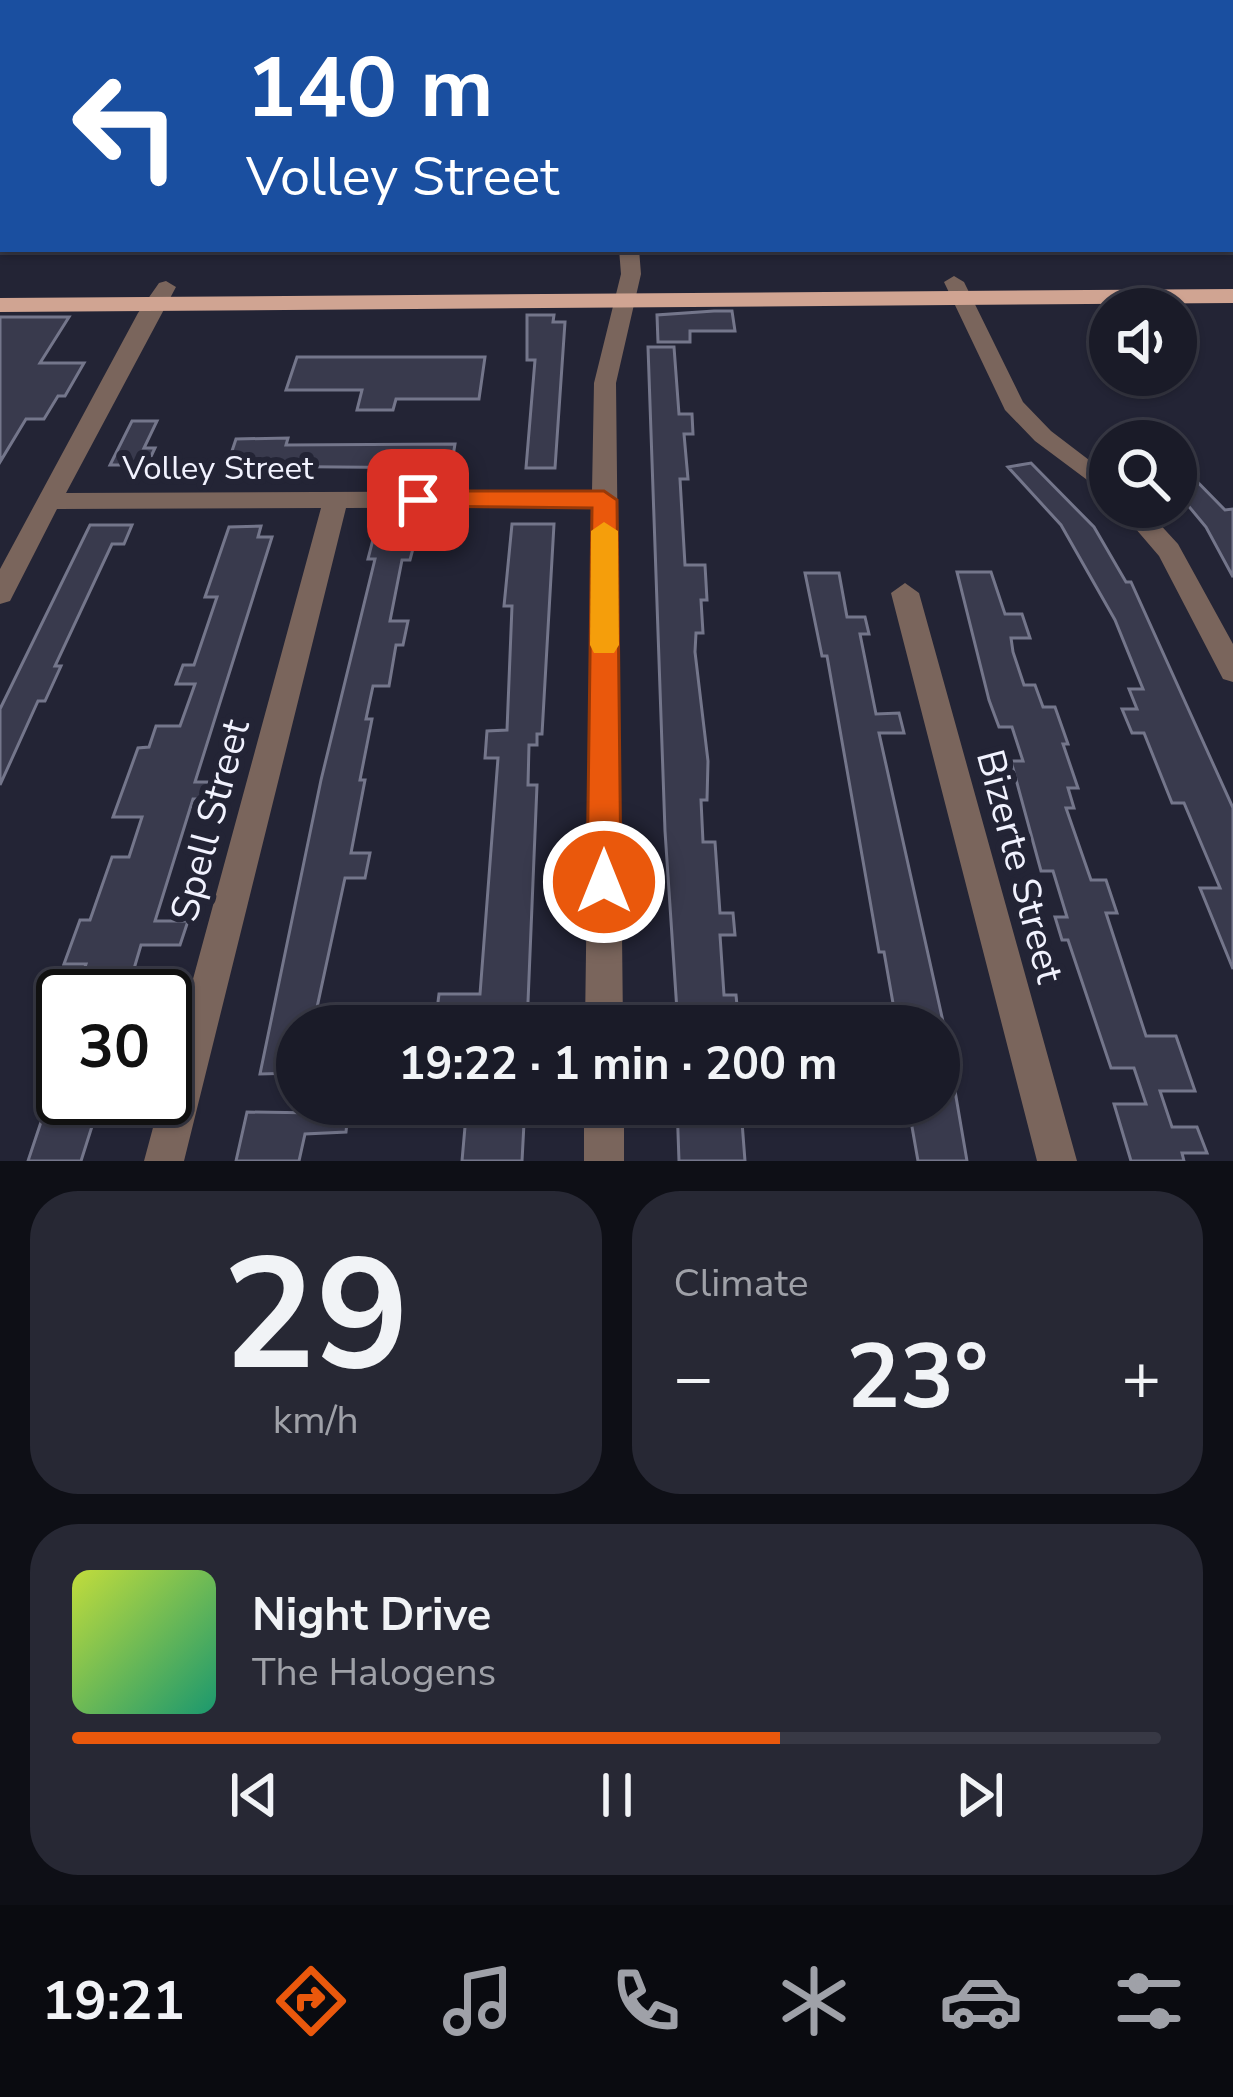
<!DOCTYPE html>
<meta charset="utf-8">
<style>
:root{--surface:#1a1b28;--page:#272834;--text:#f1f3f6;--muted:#9fa1a8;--line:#383945;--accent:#ea580c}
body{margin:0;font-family:"Nunito Sans",sans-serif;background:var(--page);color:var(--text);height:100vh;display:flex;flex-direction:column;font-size:45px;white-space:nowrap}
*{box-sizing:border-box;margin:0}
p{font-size:39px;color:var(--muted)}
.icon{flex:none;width:66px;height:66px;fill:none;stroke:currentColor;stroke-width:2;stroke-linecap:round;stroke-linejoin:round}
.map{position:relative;height:1161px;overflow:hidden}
.sheet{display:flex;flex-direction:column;gap:30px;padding:30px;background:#0e0f16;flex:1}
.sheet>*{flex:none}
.top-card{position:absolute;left:0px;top:0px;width:1233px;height:252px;box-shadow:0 3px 9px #0004,0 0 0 3px var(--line);background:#1a4fa0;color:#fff;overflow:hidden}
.tools{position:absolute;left:1089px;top:288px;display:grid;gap:24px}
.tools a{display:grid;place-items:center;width:108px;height:108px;border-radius:50%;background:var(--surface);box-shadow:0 3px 9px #0004,0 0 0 3px var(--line);font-size:60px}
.speed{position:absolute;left:36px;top:969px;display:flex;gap:24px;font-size:60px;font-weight:700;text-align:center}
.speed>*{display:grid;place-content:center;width:156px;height:156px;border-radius:50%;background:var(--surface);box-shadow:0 3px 9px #0004,0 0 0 3px var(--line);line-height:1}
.speed .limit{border:6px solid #111;border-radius:18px;background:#fff;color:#111}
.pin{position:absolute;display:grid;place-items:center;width:102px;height:102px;color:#fff;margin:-51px;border-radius:24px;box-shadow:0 6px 18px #0006}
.me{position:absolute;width:132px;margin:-66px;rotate:0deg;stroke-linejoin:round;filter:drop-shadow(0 0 9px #0008)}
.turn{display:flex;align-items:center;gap:42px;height:252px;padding:0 48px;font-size:54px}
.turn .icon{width:156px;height:156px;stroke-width:2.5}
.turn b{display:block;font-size:84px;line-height:102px}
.big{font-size:90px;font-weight:700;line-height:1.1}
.sheet .widget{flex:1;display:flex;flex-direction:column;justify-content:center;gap:18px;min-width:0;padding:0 42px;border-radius:48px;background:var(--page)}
.sheet .dial{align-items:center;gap:0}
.dial b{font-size:156px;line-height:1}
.song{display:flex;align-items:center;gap:36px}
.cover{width:144px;height:144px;border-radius:18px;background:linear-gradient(135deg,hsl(70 70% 55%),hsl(160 70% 35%))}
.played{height:12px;border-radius:6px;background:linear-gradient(90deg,var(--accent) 65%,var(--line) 65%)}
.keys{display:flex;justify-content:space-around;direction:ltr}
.heat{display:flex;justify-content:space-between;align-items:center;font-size:66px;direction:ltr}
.sheet .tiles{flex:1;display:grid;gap:30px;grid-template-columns:1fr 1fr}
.widget:last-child{grid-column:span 2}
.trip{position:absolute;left:276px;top:1005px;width:684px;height:120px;border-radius:60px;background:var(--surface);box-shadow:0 3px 9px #0004,0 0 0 3px var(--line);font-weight:700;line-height:120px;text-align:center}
.tab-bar{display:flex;height:192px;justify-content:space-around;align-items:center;background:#0a0b10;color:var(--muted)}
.tab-bar .icon{width:84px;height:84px}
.tab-bar .on{color:var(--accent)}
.tab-bar b{font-size:54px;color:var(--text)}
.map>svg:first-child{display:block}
.building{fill:#393a4d;stroke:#74768b;stroke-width:3}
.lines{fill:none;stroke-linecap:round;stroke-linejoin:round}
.minor{fill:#7a655c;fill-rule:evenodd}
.major{fill:#d0a492;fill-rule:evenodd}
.route{fill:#ea580c;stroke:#983908;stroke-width:3}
.slow{fill:#f59e0b}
.labels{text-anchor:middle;stroke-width:12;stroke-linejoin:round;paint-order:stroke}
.street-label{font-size:33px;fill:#f1f2fe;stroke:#232435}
.near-street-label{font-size:39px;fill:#f1f2fe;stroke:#232435}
</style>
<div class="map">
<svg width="1233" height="1161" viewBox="0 0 1233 1161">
<rect width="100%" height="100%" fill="#232435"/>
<path class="building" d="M 714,311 L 732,311 L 735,331 L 690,331 L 690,342 L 658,342 L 657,315 Z
M 527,315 L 554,315 L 553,322 L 565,322 L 555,468 L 526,468 L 535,360 L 527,360 Z
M 0,317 L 69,317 L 40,363 L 84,363 L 65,396 L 58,396 L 44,419 L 26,419 L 0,462 Z
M 648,347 L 674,347 L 679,414 L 692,414 L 693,434 L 684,434 L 688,479 L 680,479 L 685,565 L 705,565 L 707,600 L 701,600 L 703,633 L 696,633 L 695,652 L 708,761 L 707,800 L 701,800 L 703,842 L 715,842 L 720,913 L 733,913 L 735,935 L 720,935 L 724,995 L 736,995 L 739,1026 L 678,1026 L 665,831 Z
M 297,357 L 485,357 L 479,399 L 396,399 L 393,410 L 357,410 L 362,390 L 286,390 Z
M 132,421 L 157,421 L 144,448 L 155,448 L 147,465 L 110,465 Z
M 288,438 L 286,445 L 455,444 L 451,468 L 227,466 L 236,439 Z
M 1176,460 L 1225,510 L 1233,509 L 1233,577 L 1206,527 L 1176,491 Z
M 1031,463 L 1094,527 L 1126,582 L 1131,582 L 1233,808 L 1233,969 L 1200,888 L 1220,888 L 1184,803 L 1172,803 L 1144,733 L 1132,733 L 1122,709 L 1137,709 L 1129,689 L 1143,689 L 1115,620 L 1061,525 L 1008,467 Z
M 377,524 L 404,525 L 400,540 L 415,541 L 410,560 L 402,560 L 390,621 L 408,621 L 403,645 L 396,645 L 389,686 L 373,686 L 366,719 L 372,719 L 360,780 L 365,780 L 351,853 L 370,853 L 365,878 L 345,878 L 313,1026 L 297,1026 L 297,1073 L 260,1074 L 321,780 L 375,559 L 368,559 Z
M 512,524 L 554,524 L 542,734 L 537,734 L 537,745 L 529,745 L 528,785 L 537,785 L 527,1026 L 435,1026 L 439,994 L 480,994 L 498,758 L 485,758 L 487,731 L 507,730 L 512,606 L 504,606 Z
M 90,525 L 132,525 L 124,544 L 112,544 L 55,666 L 61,666 L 45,701 L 38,701 L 0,785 L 0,709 Z
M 261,526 L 258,537 L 272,537 L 195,782 L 216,782 L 211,799 L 193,799 L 155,921 L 188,921 L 180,945 L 141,945 L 131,979 L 81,979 L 86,964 L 64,964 L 80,920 L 90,920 L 112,857 L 129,857 L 142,817 L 113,817 L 138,748 L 149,747 L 156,726 L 180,726 L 195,684 L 176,684 L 183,665 L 194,665 L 217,597 L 205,597 L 229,527 Z
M 957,572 L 991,572 L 1005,614 L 1022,614 L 1030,638 L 1011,638 L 1013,652 L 1024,685 L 1035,685 L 1043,707 L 1055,707 L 1068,744 L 1063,744 L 1078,788 L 1068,788 L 1074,808 L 1066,808 L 1091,880 L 1106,880 L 1117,913 L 1106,913 L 1146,1036 L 1176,1036 L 1195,1091 L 1160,1091 L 1172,1127 L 1197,1127 L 1207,1153 L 1182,1153 L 1184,1161 L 1131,1161 L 1114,1104 L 1146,1104 L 1134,1068 L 1111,1068 L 1068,940 L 1062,940 L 1055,917 L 1067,917 L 1053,871 L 1041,871 L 1011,761 L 1023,761 L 1012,727 L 999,727 L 989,700 Z
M 805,573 L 839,573 L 847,617 L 865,617 L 869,634 L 860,634 L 876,714 L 899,713 L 904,733 L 879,733 L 944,1026 L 897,1026 L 884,952 L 879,952 L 827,656 L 822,656 Z
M 947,1044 L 967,1161 L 918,1161 L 908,1104 L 939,1104 L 939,1045 Z
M 49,1098 L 101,1098 L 81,1161 L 28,1161 Z
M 319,1104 L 349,1104 L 346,1132 L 305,1134 L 299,1161 L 236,1161 L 247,1112 L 317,1113 Z
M 467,1104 L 525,1104 L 522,1161 L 462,1161 Z
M 677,1104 L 724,1104 L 724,1109 L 741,1109 L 745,1161 L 679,1161 Z"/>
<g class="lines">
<path class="minor" d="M 157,0 L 172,0 L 155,3 Z
M 606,0 L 620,0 L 620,3 L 606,3 Z
M 883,0 L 897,0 L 899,3 L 885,3 Z
M 1119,0 L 1134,0 L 1136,3 L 1121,3 Z
M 3,209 L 3,224 L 0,225 L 0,210 Z
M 1230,224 L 1233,225 L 1233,238 L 1230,237 Z
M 619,249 L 639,249 L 641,274 L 616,383 L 623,1026 L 585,1026 L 592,507 L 346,508 L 184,1161 L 144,1161 L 161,1098 L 165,1098 L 165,1082 L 321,508 L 57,509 L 10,601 L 0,604 L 0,569 L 138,313 L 159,283 L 166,281 L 176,287 L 66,493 L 592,491 L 594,383 L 621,274 Z
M 954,276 L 964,282 L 1023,402 L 1051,431 L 1110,476 L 1110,497 L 1035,441 L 1005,410 L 944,282 Z
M 1117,507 L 1144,507 L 1178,544 L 1233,644 L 1233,682 L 1223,679 L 1159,556 Z
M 905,583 L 919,593 L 1077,1161 L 1037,1161 L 891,593 Z
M 584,1104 L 624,1104 L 624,1161 L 584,1161 Z"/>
<path class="major" d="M 1233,289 L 1233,303 L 0,312 L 0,298 Z"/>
</g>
<path class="route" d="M 418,491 L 604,491 L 617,500 L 621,882 L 616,893 L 604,898 L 592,893 L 587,882 L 592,508 L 409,506 L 405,500 L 409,494 Z"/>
<path class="slow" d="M 604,522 L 618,531 L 619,645 L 614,653 L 594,653 L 590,645 L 591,531 Z"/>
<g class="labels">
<g class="street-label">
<text x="218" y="479">Volley Street</text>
</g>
<g class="near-street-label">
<text transform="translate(209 820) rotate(-75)" y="14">Spell Street</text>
<text transform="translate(1021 866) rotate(75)" y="14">Bizerte Street</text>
</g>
</g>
</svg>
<div class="tools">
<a><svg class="icon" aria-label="sound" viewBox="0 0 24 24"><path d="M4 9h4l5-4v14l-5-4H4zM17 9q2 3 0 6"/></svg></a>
<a><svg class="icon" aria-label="search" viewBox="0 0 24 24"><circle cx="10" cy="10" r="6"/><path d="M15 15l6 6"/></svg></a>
</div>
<div class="speed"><div class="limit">30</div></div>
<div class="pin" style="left:418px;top:500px;background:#d93025"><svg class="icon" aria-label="arrive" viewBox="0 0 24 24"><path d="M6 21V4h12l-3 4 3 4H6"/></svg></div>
<svg class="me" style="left:604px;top:882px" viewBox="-20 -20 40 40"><circle r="17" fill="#ea580c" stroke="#fff" stroke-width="3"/><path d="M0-11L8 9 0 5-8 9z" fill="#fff"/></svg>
<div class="trip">19:22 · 1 min · 200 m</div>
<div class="top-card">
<div class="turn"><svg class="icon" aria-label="left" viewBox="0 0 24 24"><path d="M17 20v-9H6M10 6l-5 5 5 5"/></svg><div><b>140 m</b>Volley Street</div></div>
</div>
</div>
<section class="sheet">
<div class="tiles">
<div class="widget dial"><b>29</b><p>km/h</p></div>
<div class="widget"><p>Climate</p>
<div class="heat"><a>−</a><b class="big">23°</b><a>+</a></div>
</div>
<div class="widget">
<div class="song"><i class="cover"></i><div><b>Night Drive</b><p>The Halogens</p></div></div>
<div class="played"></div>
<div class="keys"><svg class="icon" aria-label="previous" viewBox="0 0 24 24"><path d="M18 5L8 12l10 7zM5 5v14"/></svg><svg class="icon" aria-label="pause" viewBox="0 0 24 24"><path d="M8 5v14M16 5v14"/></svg><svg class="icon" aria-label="next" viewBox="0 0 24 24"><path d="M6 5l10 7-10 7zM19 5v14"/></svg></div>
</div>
</div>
</section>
<nav class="tab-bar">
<b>19:21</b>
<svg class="icon on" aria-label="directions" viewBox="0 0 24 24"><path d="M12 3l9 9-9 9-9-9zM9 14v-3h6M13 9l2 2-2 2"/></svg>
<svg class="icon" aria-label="music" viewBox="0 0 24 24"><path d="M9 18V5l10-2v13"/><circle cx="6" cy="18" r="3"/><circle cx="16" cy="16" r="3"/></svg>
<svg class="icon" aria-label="phone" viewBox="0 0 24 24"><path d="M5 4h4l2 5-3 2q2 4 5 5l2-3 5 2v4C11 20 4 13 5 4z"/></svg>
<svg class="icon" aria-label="climate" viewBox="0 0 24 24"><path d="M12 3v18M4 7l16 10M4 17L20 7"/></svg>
<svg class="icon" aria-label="car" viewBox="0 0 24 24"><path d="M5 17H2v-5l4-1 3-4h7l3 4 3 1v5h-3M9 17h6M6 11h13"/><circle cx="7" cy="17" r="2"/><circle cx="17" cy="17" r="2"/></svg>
<svg class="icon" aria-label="filters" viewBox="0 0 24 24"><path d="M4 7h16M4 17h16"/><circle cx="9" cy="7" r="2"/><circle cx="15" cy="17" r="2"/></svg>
</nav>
